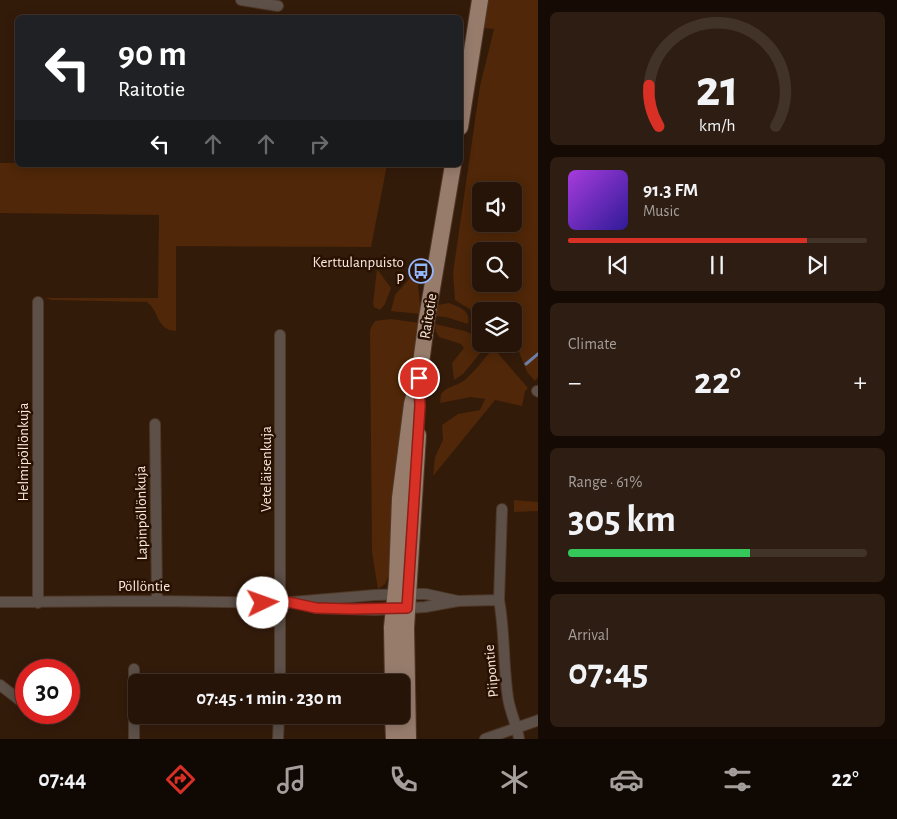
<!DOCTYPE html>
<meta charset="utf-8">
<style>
:root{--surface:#261408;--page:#2e1d12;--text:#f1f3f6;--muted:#a49e9c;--line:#423329;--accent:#d93025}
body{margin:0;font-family:"Alegreya Sans",sans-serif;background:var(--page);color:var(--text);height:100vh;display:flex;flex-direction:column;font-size:19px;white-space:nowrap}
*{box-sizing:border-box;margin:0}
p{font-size:16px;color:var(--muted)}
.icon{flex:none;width:28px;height:28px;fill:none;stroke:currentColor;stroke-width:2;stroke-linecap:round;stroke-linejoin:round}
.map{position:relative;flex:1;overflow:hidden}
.panel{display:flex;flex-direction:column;gap:12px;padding:12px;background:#150b04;width:359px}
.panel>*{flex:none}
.hud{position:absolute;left:15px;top:15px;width:448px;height:152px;border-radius:8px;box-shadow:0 2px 12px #0003,0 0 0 1px var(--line);background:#202124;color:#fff;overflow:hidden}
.fabs{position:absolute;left:472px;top:182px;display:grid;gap:10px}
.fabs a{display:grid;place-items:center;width:50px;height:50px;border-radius:8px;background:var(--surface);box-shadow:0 2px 12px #0003,0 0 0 1px var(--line);font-size:25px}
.speed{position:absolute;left:15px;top:659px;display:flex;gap:10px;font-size:25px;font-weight:700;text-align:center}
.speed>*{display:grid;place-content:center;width:65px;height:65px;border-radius:50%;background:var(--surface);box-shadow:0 2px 12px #0003,0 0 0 1px var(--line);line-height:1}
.speed .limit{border:8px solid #d22;background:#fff;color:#111}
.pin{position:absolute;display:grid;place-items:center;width:42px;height:42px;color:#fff;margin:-21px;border:2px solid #fff;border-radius:50%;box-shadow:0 1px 5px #0007}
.me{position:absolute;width:55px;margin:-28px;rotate:87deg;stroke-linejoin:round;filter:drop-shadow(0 0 4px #0008)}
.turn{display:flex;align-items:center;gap:18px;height:105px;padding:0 20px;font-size:22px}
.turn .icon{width:65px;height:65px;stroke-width:2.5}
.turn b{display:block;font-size:35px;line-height:42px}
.lanes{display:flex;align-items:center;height:48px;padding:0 20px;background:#0003;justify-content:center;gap:25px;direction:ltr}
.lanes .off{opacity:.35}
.big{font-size:38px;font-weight:600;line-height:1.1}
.panel .widget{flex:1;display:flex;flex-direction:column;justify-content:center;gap:8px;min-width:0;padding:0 18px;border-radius:8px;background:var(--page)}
.panel .dial{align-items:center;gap:0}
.dial svg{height:130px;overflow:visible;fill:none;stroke:var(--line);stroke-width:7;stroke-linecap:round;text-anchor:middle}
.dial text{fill:var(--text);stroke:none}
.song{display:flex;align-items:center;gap:15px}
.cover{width:60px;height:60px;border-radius:8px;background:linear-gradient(135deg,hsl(280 70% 55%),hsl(250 70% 35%))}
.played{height:5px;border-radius:2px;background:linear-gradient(90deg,var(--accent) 80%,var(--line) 80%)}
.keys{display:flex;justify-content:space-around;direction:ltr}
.heat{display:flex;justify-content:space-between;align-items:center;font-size:28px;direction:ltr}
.charge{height:8px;border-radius:4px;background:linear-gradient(90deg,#34c759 61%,var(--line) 0)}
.trip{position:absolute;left:128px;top:674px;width:282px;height:50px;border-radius:8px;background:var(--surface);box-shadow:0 2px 12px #0003,0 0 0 1px var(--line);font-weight:600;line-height:50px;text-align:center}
.menu{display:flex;height:80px;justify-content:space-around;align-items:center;background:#0f0803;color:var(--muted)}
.menu .icon{width:35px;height:35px}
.menu .selected{color:var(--accent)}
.menu b{font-size:22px;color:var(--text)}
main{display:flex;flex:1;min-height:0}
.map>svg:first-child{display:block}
.green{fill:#502708;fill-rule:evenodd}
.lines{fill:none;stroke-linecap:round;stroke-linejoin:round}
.stream{stroke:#6d7eaa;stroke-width:3}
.minor-casing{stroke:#4f3828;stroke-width:12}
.primary-casing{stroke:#4f3828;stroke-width:18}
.minor{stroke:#5c5048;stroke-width:10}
.primary{stroke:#977c6c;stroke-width:16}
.route-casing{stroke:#8d1f18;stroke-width:12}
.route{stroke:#d93025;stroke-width:9}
.labels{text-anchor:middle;stroke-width:5;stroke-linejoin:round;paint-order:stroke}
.poi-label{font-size:15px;fill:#fbe9df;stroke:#291102;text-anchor:end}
.street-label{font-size:15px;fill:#fbe9df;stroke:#291102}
</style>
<main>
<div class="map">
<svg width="539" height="739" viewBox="0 0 539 739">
<rect width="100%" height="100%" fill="#331b0a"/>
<path class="green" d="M 487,0 L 538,0 L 538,377 L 535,381 L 527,372 L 514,339 L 514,311 L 481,311 L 481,316 L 455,300 L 453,273 L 480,86 L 494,29 L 483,28 ZM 481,191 L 514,191 L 514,224 L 481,224 ZM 481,251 L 514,251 L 514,284 L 481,284 Z
M 0,163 L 17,163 L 18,165 L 387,165 L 371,247 L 176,246 L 176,331 C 156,330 160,312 147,302 L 52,300 L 45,298 L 158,298 L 159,215 L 0,213 Z
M 377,269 L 391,288 L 385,304 L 380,310 L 374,307 L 373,304 Z
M 418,269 C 416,284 421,299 420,314 L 391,311 L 395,295 Z
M 449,303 C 460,308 471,310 468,324 L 446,317 L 436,316 L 438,305 Z
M 391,319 L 420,323 L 413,366 L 408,379 L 398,455 L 390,573 L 385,584 L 378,589 L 372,552 L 370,332 L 371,327 L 375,321 Z
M 435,324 L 465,331 L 481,339 L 481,344 L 485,344 L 486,346 L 463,374 L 454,380 L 452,363 L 464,348 L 461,344 L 439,337 L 436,332 Z
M 495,350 L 528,388 L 525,391 L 522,406 L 495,400 L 433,476 L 435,457 L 443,440 L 442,425 L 458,414 L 480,410 L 485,399 L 471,397 L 440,403 L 441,394 C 447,386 458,386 466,379 C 475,371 483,360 491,351 Z
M 514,500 L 538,502 L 538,511 L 514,512 Z"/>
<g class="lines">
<path class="stream" d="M 526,364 L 539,353"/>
<g class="minor-casing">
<path id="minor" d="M 241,0 L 278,6
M 280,335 L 280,682
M 537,391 L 539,392
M 155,424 L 157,601
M 499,600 L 502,509
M 0,602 L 157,601 L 280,603 L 375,595 L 408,594 L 426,594 L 458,601
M 38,603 L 38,302
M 300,604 L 316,608 L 375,610 L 425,607 L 458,601 L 499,600 C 505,632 503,665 508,698 C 510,712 517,725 519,739
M 134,669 L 134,739
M 0,685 L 26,705
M 278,739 L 279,715
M 485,739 L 539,720"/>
</g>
<g class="primary-casing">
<path id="primary" d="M 460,127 L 480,0
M 393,682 L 392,627 L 397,580 L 400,498 L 412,404 L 419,378 L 427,318 L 453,165
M 393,715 L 394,739
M 408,739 L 406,628 L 418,435"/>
</g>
<use href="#minor" class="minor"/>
<use href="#primary" class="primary"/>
</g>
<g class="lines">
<g class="route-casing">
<path id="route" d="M 263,603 L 288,602 L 316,608 L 352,609 L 407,608 L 420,406 L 419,378"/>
</g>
<use href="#route" class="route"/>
</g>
<defs>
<g id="bus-ring" transform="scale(1.25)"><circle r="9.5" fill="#291102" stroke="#93b7fd" stroke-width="1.5"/><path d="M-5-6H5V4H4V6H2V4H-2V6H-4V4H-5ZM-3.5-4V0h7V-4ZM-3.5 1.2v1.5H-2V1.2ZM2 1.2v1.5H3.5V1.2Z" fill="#93b7fd"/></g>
</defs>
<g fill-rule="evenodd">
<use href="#bus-ring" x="421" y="271"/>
</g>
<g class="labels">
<g class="poi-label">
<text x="404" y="267">Kerttulanpuisto<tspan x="404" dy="17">P</tspan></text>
</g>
<g class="street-label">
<text transform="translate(428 316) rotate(-81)" y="5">Raitotie</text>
<text transform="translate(23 452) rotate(-90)" y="5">Helmipöllönkuja</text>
<text transform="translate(266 469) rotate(-90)" y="5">Veteläisenkuja</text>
<text transform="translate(141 513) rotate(-91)" y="5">Lapinpöllönkuja</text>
<text x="144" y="591">Pöllöntie</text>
<text transform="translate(491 671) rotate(-95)" y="5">Piipontie</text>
</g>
</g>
</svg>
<div class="fabs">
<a><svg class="icon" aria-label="sound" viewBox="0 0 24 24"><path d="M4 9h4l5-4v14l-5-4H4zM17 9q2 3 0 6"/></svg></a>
<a><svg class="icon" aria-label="search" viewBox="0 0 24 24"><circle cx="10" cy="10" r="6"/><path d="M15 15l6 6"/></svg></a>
<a><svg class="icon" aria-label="layers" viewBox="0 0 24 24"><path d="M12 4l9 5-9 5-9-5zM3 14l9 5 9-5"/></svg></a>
</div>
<div class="speed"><div class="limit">30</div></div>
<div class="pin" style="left:419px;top:378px;background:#d93025"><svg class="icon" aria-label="arrive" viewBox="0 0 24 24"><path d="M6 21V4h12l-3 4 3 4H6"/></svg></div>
<svg class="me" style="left:263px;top:603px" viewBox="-20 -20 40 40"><circle r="19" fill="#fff"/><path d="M0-13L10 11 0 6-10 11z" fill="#d93025"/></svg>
<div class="trip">07:45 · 1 min · 230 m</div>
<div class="hud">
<div class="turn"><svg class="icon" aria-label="left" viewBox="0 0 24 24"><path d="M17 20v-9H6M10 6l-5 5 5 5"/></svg><div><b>90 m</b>Raitotie</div></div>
<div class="lanes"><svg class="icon" aria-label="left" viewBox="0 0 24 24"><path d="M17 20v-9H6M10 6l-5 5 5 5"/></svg><svg class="icon off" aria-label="ahead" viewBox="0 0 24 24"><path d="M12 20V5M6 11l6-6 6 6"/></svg><svg class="icon off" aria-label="ahead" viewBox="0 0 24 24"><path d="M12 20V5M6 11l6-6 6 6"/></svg><svg class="icon off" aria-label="right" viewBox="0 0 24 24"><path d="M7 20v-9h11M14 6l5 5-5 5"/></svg></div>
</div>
</div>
<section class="panel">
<div class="widget dial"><svg viewBox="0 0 100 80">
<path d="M14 69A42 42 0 1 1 86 69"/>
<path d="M14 69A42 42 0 0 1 8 44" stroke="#d93025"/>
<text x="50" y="56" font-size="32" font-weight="700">21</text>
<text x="50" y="72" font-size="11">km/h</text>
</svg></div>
<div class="widget">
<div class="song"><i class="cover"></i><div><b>91.3 FM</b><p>Music</p></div></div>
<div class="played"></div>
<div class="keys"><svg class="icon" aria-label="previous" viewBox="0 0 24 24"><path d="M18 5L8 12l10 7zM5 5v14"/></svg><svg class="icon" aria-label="pause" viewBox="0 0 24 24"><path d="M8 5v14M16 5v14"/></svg><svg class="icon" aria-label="next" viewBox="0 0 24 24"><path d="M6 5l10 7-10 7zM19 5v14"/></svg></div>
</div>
<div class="widget"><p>Climate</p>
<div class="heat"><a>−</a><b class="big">22°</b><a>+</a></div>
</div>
<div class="widget"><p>Range · 61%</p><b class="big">305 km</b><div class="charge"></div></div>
<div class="widget"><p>Arrival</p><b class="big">07:45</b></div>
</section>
</main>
<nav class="menu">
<b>07:44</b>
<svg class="icon selected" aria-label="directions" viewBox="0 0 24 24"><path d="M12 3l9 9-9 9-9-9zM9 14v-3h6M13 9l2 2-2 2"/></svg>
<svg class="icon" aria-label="music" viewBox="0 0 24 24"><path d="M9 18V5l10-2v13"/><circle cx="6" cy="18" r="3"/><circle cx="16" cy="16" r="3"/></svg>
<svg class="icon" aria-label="phone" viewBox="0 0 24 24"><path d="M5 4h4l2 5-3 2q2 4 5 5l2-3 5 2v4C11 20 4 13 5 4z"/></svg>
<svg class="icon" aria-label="climate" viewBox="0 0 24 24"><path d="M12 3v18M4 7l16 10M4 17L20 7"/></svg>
<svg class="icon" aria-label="car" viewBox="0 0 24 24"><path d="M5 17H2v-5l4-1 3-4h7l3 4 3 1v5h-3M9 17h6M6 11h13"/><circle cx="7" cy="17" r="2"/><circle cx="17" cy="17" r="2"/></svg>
<svg class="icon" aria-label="filters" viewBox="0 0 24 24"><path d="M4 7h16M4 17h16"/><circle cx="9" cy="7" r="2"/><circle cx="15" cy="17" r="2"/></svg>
<b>22°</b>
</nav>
